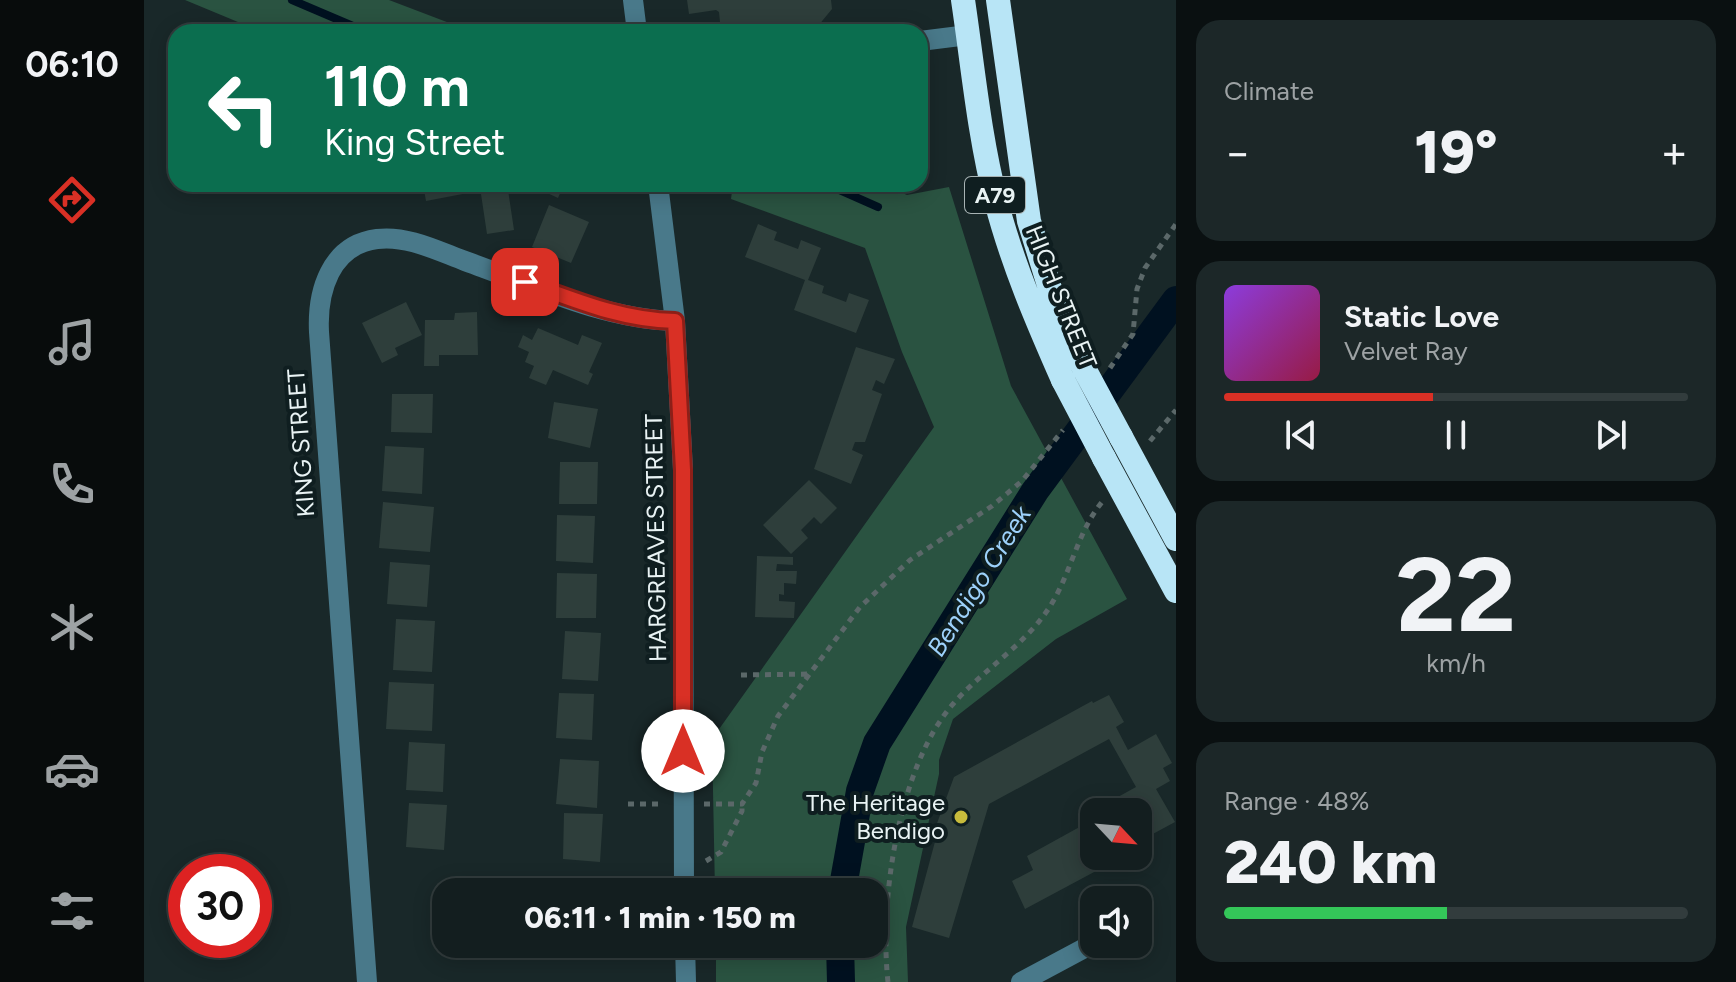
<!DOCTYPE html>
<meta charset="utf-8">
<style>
:root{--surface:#131e1f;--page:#1c2728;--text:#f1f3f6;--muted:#9da2a4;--line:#323c3d;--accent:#d93025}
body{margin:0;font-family:Figtree,sans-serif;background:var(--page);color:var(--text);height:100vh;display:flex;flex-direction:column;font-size:30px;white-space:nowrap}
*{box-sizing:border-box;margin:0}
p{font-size:26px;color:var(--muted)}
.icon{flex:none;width:44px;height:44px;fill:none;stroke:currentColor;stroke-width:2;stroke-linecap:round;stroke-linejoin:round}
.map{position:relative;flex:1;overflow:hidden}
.side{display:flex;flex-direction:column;gap:20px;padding:20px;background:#0a1011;width:560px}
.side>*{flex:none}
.banner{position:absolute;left:24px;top:24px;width:760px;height:168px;border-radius:24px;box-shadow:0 4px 20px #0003,0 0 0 2px var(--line);background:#0b6e4f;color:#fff;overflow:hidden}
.needle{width:52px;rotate:116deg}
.fabs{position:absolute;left:936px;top:798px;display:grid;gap:16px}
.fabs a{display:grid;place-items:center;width:72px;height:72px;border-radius:16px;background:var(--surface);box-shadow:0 4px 20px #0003,0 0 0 2px var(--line);font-size:40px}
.speed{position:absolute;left:24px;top:854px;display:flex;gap:16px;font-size:40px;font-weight:700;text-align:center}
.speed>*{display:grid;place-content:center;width:104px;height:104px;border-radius:50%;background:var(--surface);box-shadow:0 4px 20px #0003,0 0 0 2px var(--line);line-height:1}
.speed .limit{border:12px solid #d22;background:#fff;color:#111}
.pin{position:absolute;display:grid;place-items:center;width:68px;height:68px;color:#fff;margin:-34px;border-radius:16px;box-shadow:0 4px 12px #0006}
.me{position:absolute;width:88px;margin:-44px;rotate:0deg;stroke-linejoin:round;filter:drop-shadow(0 0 6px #0008)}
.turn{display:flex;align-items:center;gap:28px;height:168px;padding:0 24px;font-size:36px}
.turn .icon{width:104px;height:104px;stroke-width:2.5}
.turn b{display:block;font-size:56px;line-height:68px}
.big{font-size:60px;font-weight:800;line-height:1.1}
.side .tile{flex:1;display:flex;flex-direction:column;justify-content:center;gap:12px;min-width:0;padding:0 28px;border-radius:24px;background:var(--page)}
.side .dial{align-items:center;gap:0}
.dial b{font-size:104px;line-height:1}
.song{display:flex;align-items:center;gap:24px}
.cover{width:96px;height:96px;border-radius:12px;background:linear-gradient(135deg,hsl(270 70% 55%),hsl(340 70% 35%))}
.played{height:8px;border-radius:4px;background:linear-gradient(90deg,var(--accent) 45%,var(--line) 45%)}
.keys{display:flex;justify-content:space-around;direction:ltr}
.heat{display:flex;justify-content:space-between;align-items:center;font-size:44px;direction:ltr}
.charge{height:12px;border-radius:6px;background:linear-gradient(90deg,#34c759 48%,var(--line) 0)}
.trip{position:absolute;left:288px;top:878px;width:456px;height:80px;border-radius:24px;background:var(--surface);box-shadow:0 4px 20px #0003,0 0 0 2px var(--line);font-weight:800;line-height:80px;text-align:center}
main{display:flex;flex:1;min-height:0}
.tab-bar{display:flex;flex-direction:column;width:144px;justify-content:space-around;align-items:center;background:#080c0c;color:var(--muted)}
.tab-bar .icon{width:56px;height:56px}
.tab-bar .selected{color:var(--accent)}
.tab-bar b{font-size:36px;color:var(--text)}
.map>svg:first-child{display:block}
.green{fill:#2a5341}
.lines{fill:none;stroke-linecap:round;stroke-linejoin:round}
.stream{stroke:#001120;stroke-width:8}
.canal{stroke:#001120;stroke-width:28}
.building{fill:#2e3e3b}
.path{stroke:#5b6869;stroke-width:5;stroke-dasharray:6 6;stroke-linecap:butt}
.minor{stroke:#49798a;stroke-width:20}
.highway{stroke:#b8e5f6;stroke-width:24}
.highway-bridge{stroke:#b8e5f6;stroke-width:24}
.route-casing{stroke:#8d1f18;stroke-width:20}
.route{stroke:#d93025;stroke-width:14}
.poi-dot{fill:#c7bb3c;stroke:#0f1e20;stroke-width:3}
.labels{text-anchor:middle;stroke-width:8;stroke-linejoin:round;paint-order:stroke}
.shield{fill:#0f1e20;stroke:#a8b3b4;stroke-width:2}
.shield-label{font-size:22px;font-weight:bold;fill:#e9f3f4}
.street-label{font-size:24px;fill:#e9f3f4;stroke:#0f1e20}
.poi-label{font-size:24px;fill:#e9f3f4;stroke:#0f1e20;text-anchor:end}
.water-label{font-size:26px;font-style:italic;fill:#9dd1fa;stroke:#0f1e20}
</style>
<main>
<nav class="tab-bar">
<b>06:10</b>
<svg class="icon selected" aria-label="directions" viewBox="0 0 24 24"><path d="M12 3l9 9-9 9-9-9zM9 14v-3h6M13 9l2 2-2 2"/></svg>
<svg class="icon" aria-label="music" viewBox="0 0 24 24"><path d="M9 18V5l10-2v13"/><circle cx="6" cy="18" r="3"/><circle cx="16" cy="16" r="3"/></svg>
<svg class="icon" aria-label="phone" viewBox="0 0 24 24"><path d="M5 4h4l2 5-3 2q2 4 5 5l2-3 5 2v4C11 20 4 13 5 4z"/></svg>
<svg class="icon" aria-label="climate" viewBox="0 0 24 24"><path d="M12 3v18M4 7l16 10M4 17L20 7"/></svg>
<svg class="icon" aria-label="car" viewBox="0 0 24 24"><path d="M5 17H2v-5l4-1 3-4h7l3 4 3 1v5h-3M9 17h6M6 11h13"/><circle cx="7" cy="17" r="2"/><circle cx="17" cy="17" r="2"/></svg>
<svg class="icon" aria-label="filters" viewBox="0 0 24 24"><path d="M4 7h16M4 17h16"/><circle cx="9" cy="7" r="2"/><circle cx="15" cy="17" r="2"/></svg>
</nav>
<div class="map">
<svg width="1032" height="982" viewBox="0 0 1032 982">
<rect width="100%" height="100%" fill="#192829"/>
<path class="green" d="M 41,0 L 245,0 L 329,32 L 118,32 Z
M 589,184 L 737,184 L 763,195 L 805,187 L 867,386 L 983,599 L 912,639 L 809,719 L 795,760 L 795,774 L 762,927 L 764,982 L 572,982 L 572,944 L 730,944 L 730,892 L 571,892 L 568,739 L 790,427 L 758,352 L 721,248 L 587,199 Z"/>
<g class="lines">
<path class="stream" d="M 148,0 L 223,32
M 682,184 L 734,207"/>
<path class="canal" d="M 698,892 L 716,791 L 733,743 L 891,491 L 1032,300
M 696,944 L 697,982"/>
</g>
<path class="building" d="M 543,0 L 687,0 L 688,9 L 674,26 L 632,32 L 577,32 L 575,12 L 572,10 L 545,14 Z
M 279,184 L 327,184 L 329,192 L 282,201 Z
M 384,184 L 420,184 L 414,198 Z
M 364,190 L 370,230 L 343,234 L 337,194 Z
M 405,205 L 445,222 L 427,263 L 388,247 Z
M 614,224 L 633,232 L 630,240 L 654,249 L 657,240 L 677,248 L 664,280 L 680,286 L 678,293 L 702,302 L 705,293 L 725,300 L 712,333 L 650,310 L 661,280 L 601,257 Z
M 262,302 L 278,335 L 251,348 L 254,355 L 238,363 L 218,323 Z
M 333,312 L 334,355 L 295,355 L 295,366 L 280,366 L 281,320 L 310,320 L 311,313 Z
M 394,328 L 434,345 L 438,335 L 458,343 L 445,372 L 449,374 L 444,385 L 409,370 L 402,385 L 385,378 L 390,366 L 381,362 L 385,352 L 374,347 L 379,335 L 388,340 Z
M 712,347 L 751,359 L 740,384 L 732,380 L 728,390 L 738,394 L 721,442 L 711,442 L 708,450 L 719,455 L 707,484 L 670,469 Z
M 248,394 L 289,394 L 288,433 L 247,432 Z
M 410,402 L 454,409 L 446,448 L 404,438 Z
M 241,446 L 280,448 L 278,494 L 238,491 Z
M 416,462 L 454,462 L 453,504 L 415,504 Z
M 665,480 L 693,508 L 677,524 L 670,517 L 657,530 L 664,538 L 647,554 L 619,525 Z
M 239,502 L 290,507 L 286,552 L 235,548 Z
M 413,515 L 451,516 L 449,563 L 412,561 Z
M 613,556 L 649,557 L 649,565 L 633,564 L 632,571 L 653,571 L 652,584 L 640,583 L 640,595 L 635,594 L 635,601 L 651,602 L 650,618 L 611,617 Z
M 246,562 L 286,565 L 283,607 L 243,604 Z
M 413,573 L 453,574 L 452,618 L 412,618 Z
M 252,619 L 291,621 L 288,672 L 249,670 Z
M 421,631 L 457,633 L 454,681 L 418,679 Z
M 245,682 L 290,684 L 288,731 L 242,729 Z
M 415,693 L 450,694 L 448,740 L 412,738 Z
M 965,695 L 980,722 L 972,727 L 984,750 L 1012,734 L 1028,763 L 1019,768 L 1026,781 L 1012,789 L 1031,822 L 994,842 L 994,812 L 958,812 L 952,803 L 960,798 L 963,803 L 992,787 L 965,739 L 845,804 L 805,938 L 768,927 L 792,838 L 788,837 L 810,777 L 948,701 L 949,703 Z
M 265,742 L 301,744 L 299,792 L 262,790 Z
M 416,759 L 455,761 L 453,808 L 412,804 Z
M 265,803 L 303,805 L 300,850 L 262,847 Z
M 420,813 L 459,814 L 456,862 L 419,859 Z
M 950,819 L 950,856 L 980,856 L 881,909 L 868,881 L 889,870 L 883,856 Z"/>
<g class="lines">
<path class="path" d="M 966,368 L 989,334 L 993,289 L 1001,268 L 1032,224
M 1006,441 L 1032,410
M 597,675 L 666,674
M 484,804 L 518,804
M 560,804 L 598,804 L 612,783 L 618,752 L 634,716 L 716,607 L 766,560 L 848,506 L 878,481 L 919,430
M 562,861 L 577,852 L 598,811 L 598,804
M 744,982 C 735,902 754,767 809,704 C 836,673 876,648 900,615 C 926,581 931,535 958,502"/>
<path class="minor" d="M 489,0 L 493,32
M 776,41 L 824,35
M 514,184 L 531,321 L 539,470 L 540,892
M 541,944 L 542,982
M 223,982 L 175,332 C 173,292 186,245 233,239 C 263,235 294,251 321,261 C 389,285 458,319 531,321
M 877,982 L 950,943"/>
<path class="highway" d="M 819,0 C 829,67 835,135 852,201 C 868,263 893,321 919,380
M 854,0 L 885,221 L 908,295 L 936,361
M 977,437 L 1032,539
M 960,458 L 1032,591"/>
<path class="highway-bridge" d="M 936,361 L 977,437
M 919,380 L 960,458"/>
</g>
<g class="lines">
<g class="route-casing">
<path id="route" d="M 381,282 C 431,300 477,320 531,321 L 539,470 L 539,751"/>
</g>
<use href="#route" class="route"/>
</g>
<circle class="poi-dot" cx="817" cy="817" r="8"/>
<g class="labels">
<rect class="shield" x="821" y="177" width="60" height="36" rx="6"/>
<g class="shield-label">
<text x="851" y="203">A79</text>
</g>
<g class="street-label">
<text transform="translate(917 297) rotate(68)" y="8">HIGH STREET</text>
<text transform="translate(157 443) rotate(-94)" y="8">KING STREET</text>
<text transform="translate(512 538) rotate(-91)" y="8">HARGREAVES STREET</text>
</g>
<g class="poi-label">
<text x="801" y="811">The Heritage<tspan x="801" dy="28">Bendigo</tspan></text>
</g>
<g class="water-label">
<text transform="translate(835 581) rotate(-58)" y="9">Bendigo Creek</text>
</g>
</g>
</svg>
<div class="fabs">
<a><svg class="needle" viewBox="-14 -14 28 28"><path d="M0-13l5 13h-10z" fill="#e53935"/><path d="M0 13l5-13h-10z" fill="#9da2a4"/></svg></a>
<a><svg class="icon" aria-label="sound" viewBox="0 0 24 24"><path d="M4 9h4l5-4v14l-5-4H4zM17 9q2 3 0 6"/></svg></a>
</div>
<div class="speed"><div class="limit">30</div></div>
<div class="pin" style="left:381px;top:282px;background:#d93025"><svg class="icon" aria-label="arrive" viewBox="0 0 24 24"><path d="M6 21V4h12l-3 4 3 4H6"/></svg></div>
<svg class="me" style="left:539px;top:751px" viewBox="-20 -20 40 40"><circle r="19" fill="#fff"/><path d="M0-13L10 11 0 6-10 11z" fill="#d93025"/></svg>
<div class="trip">06:11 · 1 min · 150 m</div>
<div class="banner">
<div class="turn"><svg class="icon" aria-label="left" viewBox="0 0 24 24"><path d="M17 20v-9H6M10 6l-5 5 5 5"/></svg><div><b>110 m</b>King Street</div></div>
</div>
</div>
<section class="side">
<div class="tile"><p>Climate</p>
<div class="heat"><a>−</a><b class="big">19°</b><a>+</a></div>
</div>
<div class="tile">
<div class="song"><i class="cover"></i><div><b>Static Love</b><p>Velvet Ray</p></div></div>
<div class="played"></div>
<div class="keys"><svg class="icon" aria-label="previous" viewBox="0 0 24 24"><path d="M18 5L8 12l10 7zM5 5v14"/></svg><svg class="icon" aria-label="pause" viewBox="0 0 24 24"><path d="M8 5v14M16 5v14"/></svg><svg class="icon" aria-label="next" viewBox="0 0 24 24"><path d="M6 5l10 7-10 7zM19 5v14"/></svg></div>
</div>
<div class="tile dial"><b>22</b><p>km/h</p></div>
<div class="tile"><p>Range · 48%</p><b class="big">240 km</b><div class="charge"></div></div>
</section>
</main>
